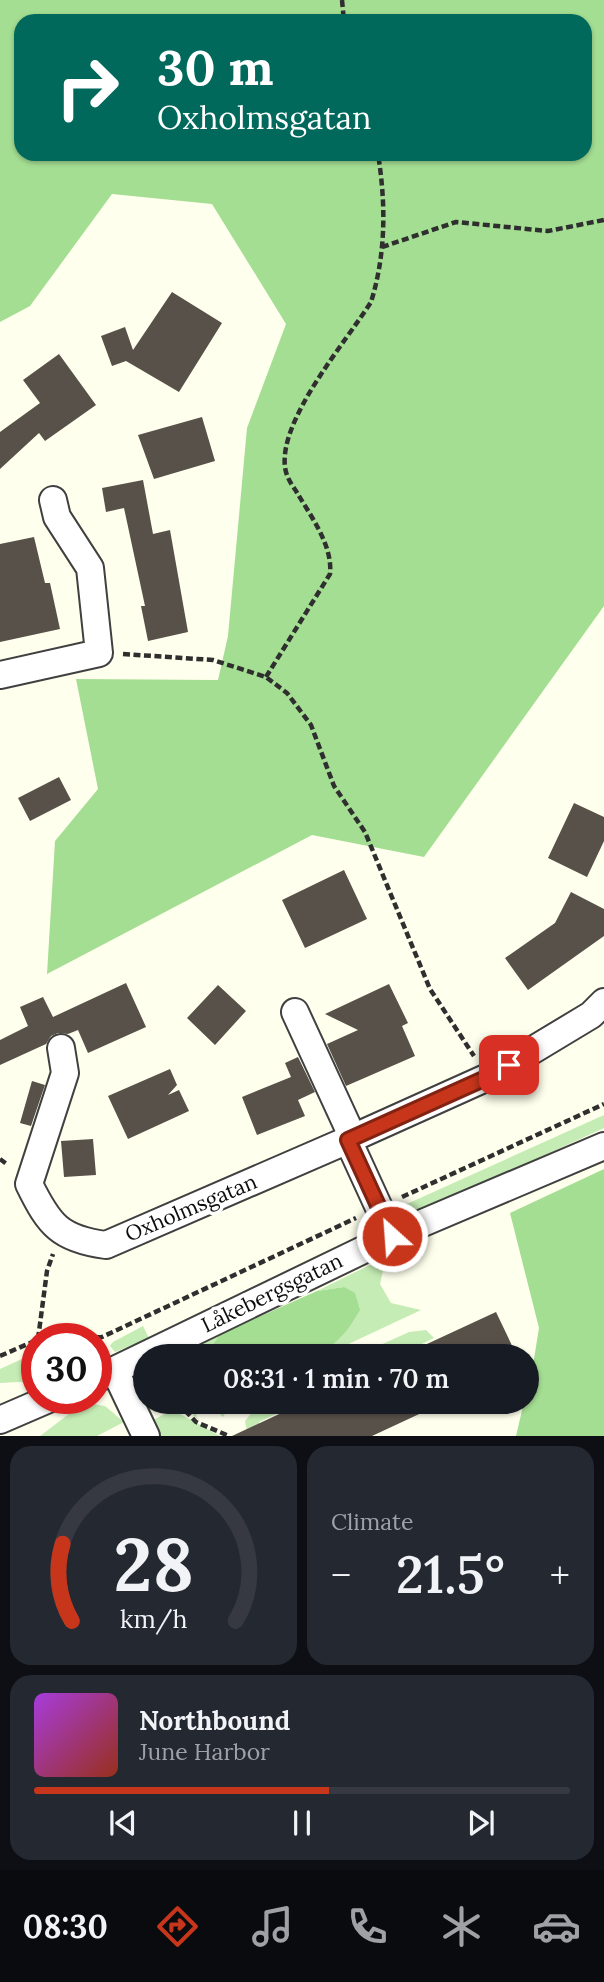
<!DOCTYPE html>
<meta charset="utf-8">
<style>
:root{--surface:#171b24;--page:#242831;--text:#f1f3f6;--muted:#9ea1a6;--line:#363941;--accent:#c7361b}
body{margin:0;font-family:Lora,serif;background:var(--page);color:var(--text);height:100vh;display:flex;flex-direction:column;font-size:26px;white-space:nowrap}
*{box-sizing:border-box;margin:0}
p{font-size:23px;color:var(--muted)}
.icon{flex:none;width:38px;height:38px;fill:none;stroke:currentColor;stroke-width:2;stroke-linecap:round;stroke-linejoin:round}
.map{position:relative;height:1436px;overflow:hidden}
.panel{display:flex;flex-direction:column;gap:10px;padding:10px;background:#0d0f14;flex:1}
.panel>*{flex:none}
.top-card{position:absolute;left:14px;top:14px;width:578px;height:147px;border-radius:21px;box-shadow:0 2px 5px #0004;background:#00695c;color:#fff;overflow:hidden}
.speed{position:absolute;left:21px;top:1323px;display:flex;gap:14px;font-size:35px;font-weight:700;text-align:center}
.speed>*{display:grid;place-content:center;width:91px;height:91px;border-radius:50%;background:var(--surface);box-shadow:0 2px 5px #0004;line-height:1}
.speed .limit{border:10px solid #d22;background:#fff;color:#111}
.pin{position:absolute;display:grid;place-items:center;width:60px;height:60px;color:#fff;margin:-30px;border-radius:14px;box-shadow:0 4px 10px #0006}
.me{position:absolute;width:77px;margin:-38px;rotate:334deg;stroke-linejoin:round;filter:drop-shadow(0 0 5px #0008)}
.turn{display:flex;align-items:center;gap:24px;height:147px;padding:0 28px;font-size:32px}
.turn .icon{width:91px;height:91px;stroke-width:2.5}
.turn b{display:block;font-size:49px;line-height:60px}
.big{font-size:52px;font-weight:600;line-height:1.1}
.panel .card{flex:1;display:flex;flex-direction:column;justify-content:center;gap:10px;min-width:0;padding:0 24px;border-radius:21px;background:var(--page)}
.panel .dial{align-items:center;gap:0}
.dial svg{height:182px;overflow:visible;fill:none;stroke:var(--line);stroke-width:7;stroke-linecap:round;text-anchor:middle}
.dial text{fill:var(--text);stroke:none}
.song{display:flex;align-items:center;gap:21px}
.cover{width:84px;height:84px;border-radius:10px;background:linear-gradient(135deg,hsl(280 70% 55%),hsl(10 70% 35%))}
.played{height:7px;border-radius:4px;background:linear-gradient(90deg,var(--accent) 55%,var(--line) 55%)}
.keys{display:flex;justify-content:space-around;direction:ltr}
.heat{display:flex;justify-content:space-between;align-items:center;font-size:38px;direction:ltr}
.panel .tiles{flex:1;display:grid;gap:10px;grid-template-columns:1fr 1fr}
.card:last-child{grid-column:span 2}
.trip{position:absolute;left:133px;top:1344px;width:406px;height:70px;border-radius:35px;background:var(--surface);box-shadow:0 2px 5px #0004;font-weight:600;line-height:70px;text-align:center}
.tab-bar{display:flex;height:112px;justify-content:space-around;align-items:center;background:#090b0e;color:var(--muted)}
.tab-bar .icon{width:49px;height:49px}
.tab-bar .selected{color:var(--accent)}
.tab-bar b{font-size:32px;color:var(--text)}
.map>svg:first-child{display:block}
.green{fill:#c5ecb4}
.forest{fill:#a4de92;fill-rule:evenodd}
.building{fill:#575149}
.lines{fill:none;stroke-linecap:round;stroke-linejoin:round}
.minor-casing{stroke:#404040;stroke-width:30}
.path{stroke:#2f2f2f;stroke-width:4.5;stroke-dasharray:7 3.5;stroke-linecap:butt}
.minor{stroke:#fff;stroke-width:26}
.route-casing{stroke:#812312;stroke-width:18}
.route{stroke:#c7361b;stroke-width:12}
.labels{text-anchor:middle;stroke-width:7;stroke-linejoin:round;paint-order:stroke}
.street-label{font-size:21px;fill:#0d0d0d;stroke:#fff}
</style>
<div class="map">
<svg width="604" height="1436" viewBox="0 0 604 1436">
<rect width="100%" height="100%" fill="#ffffed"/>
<path class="green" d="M 604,1115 L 604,1128 L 405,1219 L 401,1217 L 398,1208 Z
M 386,1257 L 380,1284 L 391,1303 L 421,1310 L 323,1356 L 310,1356 L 315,1354 L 344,1287 L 317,1291 Z
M 143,1326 L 149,1338 L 115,1352 L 110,1346 L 113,1342 Z
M 426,1330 L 434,1338 L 397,1356 L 356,1356 L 409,1332 Z
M 220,1334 L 205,1356 L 173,1356 Z
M 37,1352 L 37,1381 L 0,1383 L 0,1369 Z
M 187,1402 L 232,1402 L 223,1417 L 211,1406 L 201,1407 L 196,1416 L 200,1421 L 194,1416 Z
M 260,1402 L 301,1402 L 259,1422 L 265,1436 L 248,1436 L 245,1421 Z
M 93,1404 L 105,1406 L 124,1422 L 97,1436 L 40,1436 L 74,1410 Z
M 173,1410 L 220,1436 L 158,1436 L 153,1420 Z"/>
<path class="forest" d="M 0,0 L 604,0 L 604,606 L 424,857 L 312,835 L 47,974 L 55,841 L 98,789 L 76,679 L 218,680 L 228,636 L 247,428 L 286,324 L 212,204 L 112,194 L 30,306 L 0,322 ZM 584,21 L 584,154 L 21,154 L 21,21 Z
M 604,1169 L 604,1436 L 516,1436 L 524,1402 L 527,1402 L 539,1328 L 510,1213 Z
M 344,1287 L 355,1293 L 360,1310 C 353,1322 345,1335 333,1344 C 305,1366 240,1356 205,1356 L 220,1334 L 317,1291 Z"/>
<path class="building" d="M 172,292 L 222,323 L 179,392 L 126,361 L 112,366 L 101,336 L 125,327 L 133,350 Z
M 59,354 L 96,405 L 45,441 L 39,433 L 0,469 L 0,432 L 40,403 L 23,380 Z
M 202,417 L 215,461 L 154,479 L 138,435 Z
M 143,480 L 153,534 L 170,530 L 188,632 L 148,641 L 141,606 L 145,606 L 124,508 L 106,512 L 102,488 Z
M 34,537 L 45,583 L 50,583 L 60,629 L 0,642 L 0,544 Z
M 59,777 L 71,800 L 30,821 L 18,798 Z
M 574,803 L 604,817 L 604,841 L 587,877 L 548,858 Z
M 344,870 L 367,919 L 305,948 L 282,900 Z
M 571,892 L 604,909 L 604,936 L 528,990 L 505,958 L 555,923 Z
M 126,983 L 146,1027 L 88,1053 L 78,1030 L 68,1034 L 58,1033 L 51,1036 L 46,1044 L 0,1065 L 0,1040 L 28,1026 L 20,1007 L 43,997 L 53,1017 Z
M 389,984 L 408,1023 L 402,1026 L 415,1056 L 346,1086 L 327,1044 L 358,1030 L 325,1014 Z
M 218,985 L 246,1011 L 215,1045 L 187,1018 Z
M 298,1057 L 315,1092 L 298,1100 L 305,1116 L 257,1135 L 242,1097 L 291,1077 L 285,1063 Z
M 170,1069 L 177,1085 L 168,1095 L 179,1090 L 189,1111 L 128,1139 L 108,1096 Z
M 32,1081 L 45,1085 L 31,1126 L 20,1123 Z
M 93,1139 L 96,1175 L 64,1177 L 61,1141 Z
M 496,1312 L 517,1356 L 401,1356 Z
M 305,1402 L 445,1402 L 372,1436 L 232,1436 Z"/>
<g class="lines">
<g class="minor-casing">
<path id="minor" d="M 0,675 L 99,653 L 90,568 L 57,517 L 53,500
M 295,1012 L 353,1138
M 61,1048 L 65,1073 L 29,1184 C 49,1225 60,1239 106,1245 L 348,1140
M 392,1236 L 348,1140 L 488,1077 L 591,1015 L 604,1002
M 115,1371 L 146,1436
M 96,1379 L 392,1236 L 604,1146
M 0,1420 L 51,1398"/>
</g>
<path class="path" d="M 342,0 L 344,21
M 382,247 L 456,222 L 548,231 L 604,220
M 123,654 L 213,660 L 266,677 L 287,693 L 311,725 L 334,786 L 365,832 L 430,989 L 474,1056
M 266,677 L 330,574 C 333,545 310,515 296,491 C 291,484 286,476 285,467 C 279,419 346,342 371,302 C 386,254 386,204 378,154
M 0,1159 L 8,1165
M 402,1197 L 604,1104
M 38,1339 L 47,1271 L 53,1254
M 44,1339 L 102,1337 L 356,1218
M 0,1356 L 37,1340
M 178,1403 L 196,1422 L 229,1436
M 161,1411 L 178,1402"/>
<use href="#minor" class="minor"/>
</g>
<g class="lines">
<g class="route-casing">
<path id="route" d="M 392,1236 L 348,1140 L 488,1077 L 509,1065"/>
</g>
<use href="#route" class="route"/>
</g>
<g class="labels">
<g class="street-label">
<text transform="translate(191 1208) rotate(-23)" y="7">Oxholmsgatan</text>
<text transform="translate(272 1293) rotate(-26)" y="7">Låkebergsgatan</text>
</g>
</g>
</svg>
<div class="speed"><div class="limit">30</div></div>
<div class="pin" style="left:509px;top:1065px;background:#d93025"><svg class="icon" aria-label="arrive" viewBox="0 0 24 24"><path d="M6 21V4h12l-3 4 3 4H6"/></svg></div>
<svg class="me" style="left:392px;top:1236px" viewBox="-20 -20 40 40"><circle r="17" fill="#c7361b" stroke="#fff" stroke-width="3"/><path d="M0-11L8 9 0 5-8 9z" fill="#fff"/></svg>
<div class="trip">08:31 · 1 min · 70 m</div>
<div class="top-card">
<div class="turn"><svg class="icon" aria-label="right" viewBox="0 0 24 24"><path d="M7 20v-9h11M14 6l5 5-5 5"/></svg><div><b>30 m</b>Oxholmsgatan</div></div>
</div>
</div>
<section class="panel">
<div class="tiles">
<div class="card dial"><svg viewBox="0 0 100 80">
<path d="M14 69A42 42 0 1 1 86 69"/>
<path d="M14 69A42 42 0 0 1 10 35" stroke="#c7361b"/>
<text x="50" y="56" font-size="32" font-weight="700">28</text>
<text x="50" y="72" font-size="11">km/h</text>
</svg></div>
<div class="card"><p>Climate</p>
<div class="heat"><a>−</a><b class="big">21.5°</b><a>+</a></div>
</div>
<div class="card">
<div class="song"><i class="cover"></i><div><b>Northbound</b><p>June Harbor</p></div></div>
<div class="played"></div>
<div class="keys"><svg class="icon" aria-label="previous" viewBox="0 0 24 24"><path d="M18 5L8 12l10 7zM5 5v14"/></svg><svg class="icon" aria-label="pause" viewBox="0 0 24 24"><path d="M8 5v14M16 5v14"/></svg><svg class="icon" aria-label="next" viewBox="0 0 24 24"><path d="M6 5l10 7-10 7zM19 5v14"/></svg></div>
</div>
</div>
</section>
<nav class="tab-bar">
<b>08:30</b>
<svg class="icon selected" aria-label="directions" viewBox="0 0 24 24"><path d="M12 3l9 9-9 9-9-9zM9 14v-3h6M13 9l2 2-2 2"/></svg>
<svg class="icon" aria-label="music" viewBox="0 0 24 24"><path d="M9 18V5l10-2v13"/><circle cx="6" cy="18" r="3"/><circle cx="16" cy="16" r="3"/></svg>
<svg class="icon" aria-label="phone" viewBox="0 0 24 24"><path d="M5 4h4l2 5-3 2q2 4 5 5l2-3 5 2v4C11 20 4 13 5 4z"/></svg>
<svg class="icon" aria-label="climate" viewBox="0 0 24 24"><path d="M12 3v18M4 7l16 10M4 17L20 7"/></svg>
<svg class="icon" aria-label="car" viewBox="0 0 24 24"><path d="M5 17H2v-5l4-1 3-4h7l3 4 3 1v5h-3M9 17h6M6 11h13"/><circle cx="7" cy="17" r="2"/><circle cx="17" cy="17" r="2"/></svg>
</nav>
